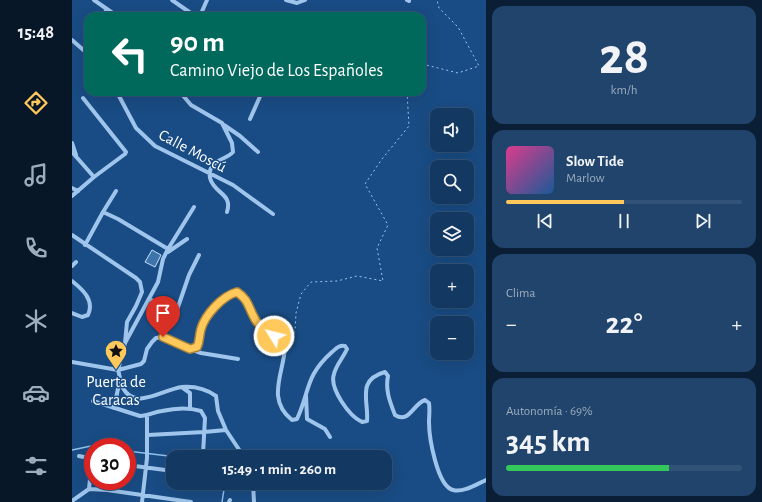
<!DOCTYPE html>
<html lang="es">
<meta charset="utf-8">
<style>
:root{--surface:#133963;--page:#20446c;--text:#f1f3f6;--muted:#9dacbe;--line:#325378;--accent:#ffc85a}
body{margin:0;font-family:"Alegreya Sans",sans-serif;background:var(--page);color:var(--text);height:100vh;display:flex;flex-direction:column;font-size:15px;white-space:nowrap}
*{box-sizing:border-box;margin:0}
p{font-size:13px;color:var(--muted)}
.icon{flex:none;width:22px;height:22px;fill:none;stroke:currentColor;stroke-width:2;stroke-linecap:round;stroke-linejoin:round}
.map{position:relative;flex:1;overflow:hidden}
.side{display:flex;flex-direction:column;gap:6px;padding:6px;background:#0a1f36;width:276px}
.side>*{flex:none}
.top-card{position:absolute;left:12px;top:12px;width:342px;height:84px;border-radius:12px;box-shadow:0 4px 16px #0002,0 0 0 1px var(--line);background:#00695c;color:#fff;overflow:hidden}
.buttons{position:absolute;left:358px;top:108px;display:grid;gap:8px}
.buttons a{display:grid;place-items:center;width:44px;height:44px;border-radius:8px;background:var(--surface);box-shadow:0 4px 16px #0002,0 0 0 1px var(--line);font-size:20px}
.speed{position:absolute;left:12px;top:438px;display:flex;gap:8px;font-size:20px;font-weight:700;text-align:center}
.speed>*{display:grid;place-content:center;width:52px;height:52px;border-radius:50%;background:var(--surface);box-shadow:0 4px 16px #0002,0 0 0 1px var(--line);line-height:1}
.speed .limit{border:6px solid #d22;background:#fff;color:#111}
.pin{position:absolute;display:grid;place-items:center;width:34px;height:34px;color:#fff;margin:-41px -17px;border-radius:50% 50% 50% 0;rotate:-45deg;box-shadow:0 0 4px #0007}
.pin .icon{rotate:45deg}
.me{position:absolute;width:44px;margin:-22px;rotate:306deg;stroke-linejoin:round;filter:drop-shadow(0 0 3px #0008)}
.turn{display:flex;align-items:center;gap:14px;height:84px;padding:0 20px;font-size:18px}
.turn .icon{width:52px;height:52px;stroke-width:2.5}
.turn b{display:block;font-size:28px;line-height:34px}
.big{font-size:30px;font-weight:600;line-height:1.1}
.side .tile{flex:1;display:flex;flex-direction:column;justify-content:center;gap:6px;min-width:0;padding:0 14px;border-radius:12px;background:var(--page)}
.side .dial{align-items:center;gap:0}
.dial b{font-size:52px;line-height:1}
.song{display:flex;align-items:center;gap:12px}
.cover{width:48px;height:48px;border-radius:6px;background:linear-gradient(135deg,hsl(330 70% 55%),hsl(210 70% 35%))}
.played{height:4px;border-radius:2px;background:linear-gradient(90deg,var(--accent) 50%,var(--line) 50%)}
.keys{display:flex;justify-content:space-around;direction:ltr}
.heat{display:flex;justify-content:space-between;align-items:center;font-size:22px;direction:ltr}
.charge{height:6px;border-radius:3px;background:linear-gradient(90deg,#34c759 69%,var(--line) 0)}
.trip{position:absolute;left:94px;top:450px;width:226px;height:40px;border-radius:12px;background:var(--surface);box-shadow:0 4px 16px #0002,0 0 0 1px var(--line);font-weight:600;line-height:40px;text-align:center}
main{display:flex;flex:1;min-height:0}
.dock{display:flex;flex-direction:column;width:72px;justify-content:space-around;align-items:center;background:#081728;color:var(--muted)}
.dock .icon{width:28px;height:28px}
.dock .on{color:var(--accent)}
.dock b{font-size:18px;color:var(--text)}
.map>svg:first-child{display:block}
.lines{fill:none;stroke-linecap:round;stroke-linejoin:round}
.stream{stroke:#91c0ee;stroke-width:1.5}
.building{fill:#3e74ac;stroke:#c4def9}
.path{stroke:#9fc5ec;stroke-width:1;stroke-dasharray:2 3;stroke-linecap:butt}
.minor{stroke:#9fc5ec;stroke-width:4}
.route-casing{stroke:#a6823a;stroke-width:10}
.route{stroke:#ffc85a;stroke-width:7}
.labels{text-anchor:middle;stroke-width:3;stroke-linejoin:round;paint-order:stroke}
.street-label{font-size:16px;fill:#fff;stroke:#194c84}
.poi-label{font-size:16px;fill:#fff;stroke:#194c84}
</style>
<main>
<nav class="dock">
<b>15:48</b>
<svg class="icon on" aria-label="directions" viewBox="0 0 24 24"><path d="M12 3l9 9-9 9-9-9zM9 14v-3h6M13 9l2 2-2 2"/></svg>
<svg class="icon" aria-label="music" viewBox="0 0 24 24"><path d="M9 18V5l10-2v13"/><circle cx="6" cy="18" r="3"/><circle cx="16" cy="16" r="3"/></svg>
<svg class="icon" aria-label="phone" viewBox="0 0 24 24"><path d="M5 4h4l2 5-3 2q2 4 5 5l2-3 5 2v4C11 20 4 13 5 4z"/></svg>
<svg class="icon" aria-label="climate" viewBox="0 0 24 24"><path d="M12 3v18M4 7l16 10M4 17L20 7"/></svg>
<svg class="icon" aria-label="car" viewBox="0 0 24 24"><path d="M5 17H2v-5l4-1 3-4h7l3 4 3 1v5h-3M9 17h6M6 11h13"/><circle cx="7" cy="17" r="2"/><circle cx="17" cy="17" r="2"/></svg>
<svg class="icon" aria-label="filters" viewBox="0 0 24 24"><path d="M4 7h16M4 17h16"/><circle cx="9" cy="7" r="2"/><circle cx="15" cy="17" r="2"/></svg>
</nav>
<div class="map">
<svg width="414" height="502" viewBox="0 0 414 502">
<rect width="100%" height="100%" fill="#194c84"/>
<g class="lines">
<path class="stream" d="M 0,450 L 19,446 L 34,447
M 55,451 L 105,457
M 150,502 L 153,483"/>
</g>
<path class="building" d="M 80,250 L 89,255 L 83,267 L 73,262 Z"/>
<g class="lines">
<path class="path" d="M 350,64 L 386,73 L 407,66 L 386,27 L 367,8 L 365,0
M 217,342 L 223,330 L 224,313 L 229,294 L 239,282 L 265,281 L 285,276 L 311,281 L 305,248 L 316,225 L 293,184 L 310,159 L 337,126 L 335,92"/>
<path class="minor" d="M 22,0 L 45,16
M 100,0 L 123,16
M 214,0 L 225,3 L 233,0
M 335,0 L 337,1
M 31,16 L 35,9
M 128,16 L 135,0
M 0,40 L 16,54
M 46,92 L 47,96 L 64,128 L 83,146 L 161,185 L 201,214
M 108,92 L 119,105 L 150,123 L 160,143 L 161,152 C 153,161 135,160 138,178 C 142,194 161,193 155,212
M 178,119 L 190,92
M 152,125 L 168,136 L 186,152
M 0,143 L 4,155
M 0,152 L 22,177
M 0,188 L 6,191
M 44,191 L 31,212 L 46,219 L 96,249 L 91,259 L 86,282 L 53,343
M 0,196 L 22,177 L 53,154 L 54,152 L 11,98
M 0,235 L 64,278 L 68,282 L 70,292 L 64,306 L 55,322 L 53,343 L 46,370
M 13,245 L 31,212
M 96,249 L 122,207
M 96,252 L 115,239
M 0,266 L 4,262
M 0,281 C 10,289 23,300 16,315 L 10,317 L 0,313
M 77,299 L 105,310 L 117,275 L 127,255
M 118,349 L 129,353 L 166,359
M 0,362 L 46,370 L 69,364 L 72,361 L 75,349 L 80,342 L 84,338 L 91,337 L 118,349 L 125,347 C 128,341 127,336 129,329 C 133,314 149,296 165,292 C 178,301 177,311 186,323 C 192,331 203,336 211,341 L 213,345 C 213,371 193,399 220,420 L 225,419 C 238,391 233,376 260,352 C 264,349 266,345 273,346 L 275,349 C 271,358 264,365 262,374 C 257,388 277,416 290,422 L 295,421 C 297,401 284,380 313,372 L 316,376 C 313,390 318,402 323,415 C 337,424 341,404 353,400 L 357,403 C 358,410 357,416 357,422 C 357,437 365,486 381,490 C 391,493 405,484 414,480
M 46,370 C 48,376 48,382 51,388 C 63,411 92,389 110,387 C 123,386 134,389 144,396 L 146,411 L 154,430 L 172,457
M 111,388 L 118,393 L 118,408
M 234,395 L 235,419 L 253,429 L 258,437
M 21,401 L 68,416 C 76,416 82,412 90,411 C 103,408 116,407 129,411 L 133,418 L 131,454
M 42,408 L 48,379
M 76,435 L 132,432 L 154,430
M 7,456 L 21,459
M 55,465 L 101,471
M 181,483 L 182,502
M 17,489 L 35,490 L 119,502
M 17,489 L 20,459
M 0,501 L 17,489
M 70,502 L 75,458 L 75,416
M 157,502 L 158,500"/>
</g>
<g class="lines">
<g class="route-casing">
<path id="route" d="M 91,337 L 118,349 L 125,347 C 128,341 127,336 129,329 C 133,315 150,296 165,292 C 177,300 176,307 183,319 C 187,327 195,331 202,336"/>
</g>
<use href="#route" class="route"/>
</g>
<defs>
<g id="sight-pin" transform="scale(1.15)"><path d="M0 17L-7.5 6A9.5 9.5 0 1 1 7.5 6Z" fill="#ffc85a" stroke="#194c84"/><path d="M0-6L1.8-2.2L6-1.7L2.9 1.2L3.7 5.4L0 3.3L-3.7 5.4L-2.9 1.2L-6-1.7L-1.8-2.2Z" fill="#111"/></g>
</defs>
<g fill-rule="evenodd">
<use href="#sight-pin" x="44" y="351"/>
</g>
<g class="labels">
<g class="street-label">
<text transform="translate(121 150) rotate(28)" y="6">Calle Moscú</text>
</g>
<g class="poi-label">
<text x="44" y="387">Puerta de<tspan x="44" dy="18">Caracas</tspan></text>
</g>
</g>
</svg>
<div class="buttons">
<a><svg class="icon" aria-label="sound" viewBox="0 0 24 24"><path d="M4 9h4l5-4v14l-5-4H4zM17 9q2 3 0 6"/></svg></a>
<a><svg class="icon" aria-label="search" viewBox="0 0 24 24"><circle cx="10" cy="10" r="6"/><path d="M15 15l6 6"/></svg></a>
<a><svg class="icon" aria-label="layers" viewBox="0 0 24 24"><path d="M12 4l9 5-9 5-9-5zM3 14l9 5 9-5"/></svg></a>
<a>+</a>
<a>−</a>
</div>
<div class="speed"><div class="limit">30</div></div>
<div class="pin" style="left:91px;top:337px;background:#d93025"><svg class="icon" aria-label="arrive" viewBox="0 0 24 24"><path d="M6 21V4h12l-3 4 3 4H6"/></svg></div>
<svg class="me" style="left:202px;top:336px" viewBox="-20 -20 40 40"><circle r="17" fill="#ffc85a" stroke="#fff" stroke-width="3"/><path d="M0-11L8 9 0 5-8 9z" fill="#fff"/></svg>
<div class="trip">15:49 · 1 min · 260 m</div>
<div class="top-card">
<div class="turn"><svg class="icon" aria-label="left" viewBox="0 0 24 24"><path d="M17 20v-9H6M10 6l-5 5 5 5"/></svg><div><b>90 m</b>Camino Viejo de Los Españoles</div></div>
</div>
</div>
<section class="side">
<div class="tile dial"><b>28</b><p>km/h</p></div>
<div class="tile">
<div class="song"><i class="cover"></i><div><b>Slow Tide</b><p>Marlow</p></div></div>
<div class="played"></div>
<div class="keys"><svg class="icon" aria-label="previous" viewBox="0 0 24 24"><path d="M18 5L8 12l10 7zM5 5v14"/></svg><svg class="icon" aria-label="pause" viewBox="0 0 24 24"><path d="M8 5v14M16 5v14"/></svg><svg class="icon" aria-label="next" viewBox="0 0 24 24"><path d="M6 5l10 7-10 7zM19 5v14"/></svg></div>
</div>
<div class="tile"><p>Clima</p>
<div class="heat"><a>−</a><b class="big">22°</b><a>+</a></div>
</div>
<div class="tile"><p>Autonomía · 69%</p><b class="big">345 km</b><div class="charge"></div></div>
</section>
</main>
